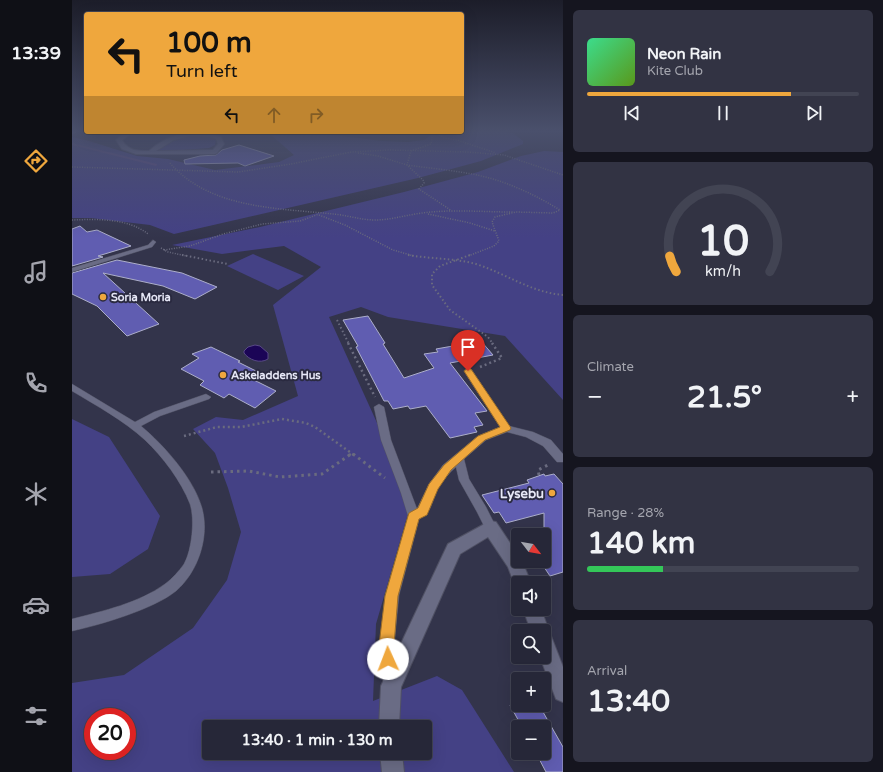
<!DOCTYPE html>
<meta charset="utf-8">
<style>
:root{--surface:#262738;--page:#323343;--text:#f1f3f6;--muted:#a4a5ae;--line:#424453;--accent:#efa73d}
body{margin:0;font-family:"Varela Round",sans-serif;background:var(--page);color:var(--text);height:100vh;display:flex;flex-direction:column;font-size:15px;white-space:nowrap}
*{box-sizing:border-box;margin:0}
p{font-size:13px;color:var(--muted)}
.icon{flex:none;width:22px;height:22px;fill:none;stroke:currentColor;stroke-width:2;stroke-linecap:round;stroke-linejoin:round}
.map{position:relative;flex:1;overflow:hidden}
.details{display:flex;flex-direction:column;gap:10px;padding:10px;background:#15151f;width:320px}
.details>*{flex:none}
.top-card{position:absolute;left:12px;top:12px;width:380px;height:122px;border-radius:4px;box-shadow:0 4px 16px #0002,0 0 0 1px var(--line);background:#efa73d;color:#111;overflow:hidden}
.needle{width:26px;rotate:121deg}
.tools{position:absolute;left:439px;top:528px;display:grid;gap:8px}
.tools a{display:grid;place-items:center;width:40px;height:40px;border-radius:4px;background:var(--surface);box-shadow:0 4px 16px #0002,0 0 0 1px var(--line);font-size:20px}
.speed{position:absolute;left:12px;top:708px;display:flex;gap:8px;font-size:20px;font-weight:700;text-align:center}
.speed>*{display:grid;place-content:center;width:52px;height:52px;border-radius:50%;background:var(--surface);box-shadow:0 4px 16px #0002,0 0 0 1px var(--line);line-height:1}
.speed .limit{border:6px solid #d22;background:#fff;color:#111}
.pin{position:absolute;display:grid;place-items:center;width:34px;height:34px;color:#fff;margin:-41px -17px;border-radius:50% 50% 50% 0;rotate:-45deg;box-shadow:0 0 4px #0007}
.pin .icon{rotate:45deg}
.me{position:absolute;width:44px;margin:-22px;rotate:358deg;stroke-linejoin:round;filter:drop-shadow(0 0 3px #0008)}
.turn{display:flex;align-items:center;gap:14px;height:84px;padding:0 16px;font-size:18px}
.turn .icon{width:52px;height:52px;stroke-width:2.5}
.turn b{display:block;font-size:28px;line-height:34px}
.lanes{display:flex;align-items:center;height:38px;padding:0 16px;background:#0003;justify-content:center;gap:20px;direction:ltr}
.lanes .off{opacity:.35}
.big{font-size:30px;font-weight:700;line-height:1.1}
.details .widget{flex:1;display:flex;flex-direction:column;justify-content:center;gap:6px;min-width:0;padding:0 14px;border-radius:6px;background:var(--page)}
.details .dial{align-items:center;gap:0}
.dial svg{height:104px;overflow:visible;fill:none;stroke:var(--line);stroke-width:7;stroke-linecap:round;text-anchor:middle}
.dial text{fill:var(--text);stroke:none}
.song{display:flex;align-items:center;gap:12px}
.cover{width:48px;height:48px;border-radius:6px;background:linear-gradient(135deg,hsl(150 70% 55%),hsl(90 70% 35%))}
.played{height:4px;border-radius:2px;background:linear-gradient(90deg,var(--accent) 75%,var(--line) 75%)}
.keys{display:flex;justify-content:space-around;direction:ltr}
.heat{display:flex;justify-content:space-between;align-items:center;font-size:22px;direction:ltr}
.charge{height:6px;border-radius:3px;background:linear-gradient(90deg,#34c759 28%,var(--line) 0)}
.trip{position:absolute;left:130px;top:720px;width:230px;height:40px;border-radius:4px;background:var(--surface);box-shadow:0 4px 16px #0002,0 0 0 1px var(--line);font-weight:700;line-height:40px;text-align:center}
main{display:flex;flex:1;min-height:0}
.tabs{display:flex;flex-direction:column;width:72px;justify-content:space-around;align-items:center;background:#0f1016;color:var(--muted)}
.tabs .icon{width:28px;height:28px}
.tabs .selected{color:var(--accent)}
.tabs b{font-size:18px;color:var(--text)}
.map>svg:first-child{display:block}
.green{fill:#444185;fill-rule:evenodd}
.water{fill:#1b0556;stroke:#584986}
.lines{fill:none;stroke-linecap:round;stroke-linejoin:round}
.stream{fill:#584986;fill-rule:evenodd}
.building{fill:#605db1;stroke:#acaeca}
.lane-casing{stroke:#505164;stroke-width:1}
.street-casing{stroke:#505164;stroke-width:2}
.path-far3{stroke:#6a6b7f;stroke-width:1.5;stroke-dasharray:1 1.5;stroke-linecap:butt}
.path-far2{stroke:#6a6b7f;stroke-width:2;stroke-dasharray:1.5 2.5;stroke-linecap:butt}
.path-far1{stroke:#6a6b7f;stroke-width:2.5;stroke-dasharray:2 3;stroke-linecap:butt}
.path{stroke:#6a6b7f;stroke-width:3;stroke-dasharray:2.5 4;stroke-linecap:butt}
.lane{fill:#6a6c85;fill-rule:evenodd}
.street{fill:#6a6c85;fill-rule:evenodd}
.route{fill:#efa73d;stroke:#9b6d28}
.poi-dot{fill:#efa73d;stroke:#2a2a40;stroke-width:1.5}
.labels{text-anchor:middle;stroke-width:4;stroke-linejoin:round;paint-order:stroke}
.poi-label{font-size:11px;font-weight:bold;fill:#e7e8f7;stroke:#2a2a40;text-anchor:start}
.near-poi-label{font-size:13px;font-weight:bold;fill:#e7e8f7;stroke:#2a2a40;text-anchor:end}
</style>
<main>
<nav class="tabs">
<b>13:39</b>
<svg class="icon selected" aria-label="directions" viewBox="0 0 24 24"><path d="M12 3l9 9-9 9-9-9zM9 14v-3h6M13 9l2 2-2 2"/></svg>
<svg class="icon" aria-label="music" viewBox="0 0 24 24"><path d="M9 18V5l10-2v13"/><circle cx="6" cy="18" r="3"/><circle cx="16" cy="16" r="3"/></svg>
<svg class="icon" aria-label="phone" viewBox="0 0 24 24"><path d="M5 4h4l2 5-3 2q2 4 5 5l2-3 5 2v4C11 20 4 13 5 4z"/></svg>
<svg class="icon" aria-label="climate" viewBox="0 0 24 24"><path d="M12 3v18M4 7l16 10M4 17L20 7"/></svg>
<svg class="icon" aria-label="car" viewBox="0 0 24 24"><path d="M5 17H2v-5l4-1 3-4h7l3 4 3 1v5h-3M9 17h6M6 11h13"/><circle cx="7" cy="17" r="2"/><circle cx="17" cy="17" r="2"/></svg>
<svg class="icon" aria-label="filters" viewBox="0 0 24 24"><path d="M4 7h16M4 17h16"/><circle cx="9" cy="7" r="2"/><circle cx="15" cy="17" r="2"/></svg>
</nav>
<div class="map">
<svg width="491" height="772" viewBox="0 0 491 772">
<rect width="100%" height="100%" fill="#33344b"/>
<path class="green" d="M 390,130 L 411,130 L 441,133 L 451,141 L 451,144 L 409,161 L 346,178 L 102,234 L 78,225 L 19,218 L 0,218 L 0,137 L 17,141 L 65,156 L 96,159 L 143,170 L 207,162 L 222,155 L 198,134 L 202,132 L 237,132 L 310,141 L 336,142 L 352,140 L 363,132 L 390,132 Z
M 114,136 L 134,136 L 144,140 L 143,145 L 137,148 L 85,152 C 92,143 104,139 114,136 Z
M 472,151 L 491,152 L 491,400 L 433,336 L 316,317 L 289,307 L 257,317 L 340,500 L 304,624 L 301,701 L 365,676 L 390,690 L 442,772 L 0,772 L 0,683 L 52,675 L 121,628 L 155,580 L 169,532 L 156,488 L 143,453 L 121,429 L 144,417 L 171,420 L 226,396 L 201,305 L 249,267 L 212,246 L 150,254 L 100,245 L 188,227 L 332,192 L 406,172 L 449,156 ZM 21,717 L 55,717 L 55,751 L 21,751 ZM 137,727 L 353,727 L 353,753 L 137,753 Z
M 181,254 L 232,276 L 206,290 L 155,266 Z
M 0,419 L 37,437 L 88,516 L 76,549 L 38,574 L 0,577 Z"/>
<path class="water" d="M 183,345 L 188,346 L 196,353 L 196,359 C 188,364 177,360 172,353 L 172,351 L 176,347 Z"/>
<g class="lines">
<path class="stream" d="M 0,143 L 85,164 L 85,165 L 84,166 L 0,145 Z"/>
</g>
<path class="building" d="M 167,145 L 202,156 L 173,166 L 166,163 L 113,164 L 112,160 L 128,156 L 144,155 L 150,150 Z
M 8,226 L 15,232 L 25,230 L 59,246 L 26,256 L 31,257 L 0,266 L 0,229 Z
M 45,260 L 110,273 L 145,287 L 123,299 L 91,286 L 31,273 L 87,324 L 55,336 L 25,306 L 0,294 L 0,273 Z
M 296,316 L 313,343 L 311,344 L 332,378 L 362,368 L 352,354 L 366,352 L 364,349 L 409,341 L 421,355 L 378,363 L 415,411 L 403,413 L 411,425 L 402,427 L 405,432 L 378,438 L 354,406 L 338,409 L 336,406 L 321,409 L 316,401 L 312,401 L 284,347 L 286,346 L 271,320 Z
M 139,347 L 168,361 L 166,362 L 186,372 L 178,378 L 204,391 L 183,408 L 157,394 L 152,398 L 128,385 L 132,381 L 109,369 L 127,358 L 120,354 Z
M 472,474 L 473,476 L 482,474 L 491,484 L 491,572 L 478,576 L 472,567 L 472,513 L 434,523 L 427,512 L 422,513 L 410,495 L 457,483 L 455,480 Z
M 438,705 L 467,705 L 491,747 L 491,772 L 474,772 L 464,753 L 472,753 L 472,727 L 450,727 Z"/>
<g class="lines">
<g class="lane-casing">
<path id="lane" d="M 5,130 L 10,130 L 0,134 L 0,132 Z
M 81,240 L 84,242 L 80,247 L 0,272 L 0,268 L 76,245 Z
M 396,368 L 399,369 L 437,426 L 461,432 L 479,440 L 491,454 L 491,462 L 485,462 L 471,446 L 454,437 L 435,432 L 414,440 L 392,459 L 397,479 L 414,507 L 424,527 L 422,530 L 418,532 L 414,530 L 405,512 L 387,480 L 384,467 C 377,473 370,481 365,490 C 359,502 361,511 347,519 L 327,595 L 322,645 L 325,681 L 323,686 L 318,688 L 313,686 L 311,681 L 308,645 L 313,595 L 336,516 L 329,493 L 309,440 L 302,407 L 307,404 L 312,407 L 319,440 L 345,509 L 357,484 L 371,465 L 406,436 L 428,427 L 392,371 Z
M 0,384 L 63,422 L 82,412 L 131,395 L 134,394 L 139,397 L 137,399 L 88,416 L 69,426 C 92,445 122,479 130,508 C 138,537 126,572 104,591 C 82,609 28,625 0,631 L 0,619 C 31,611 67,603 93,584 C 100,579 107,571 112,564 C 120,550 123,519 118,504 C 109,481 91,457 73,440 C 51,420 25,406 0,391 Z"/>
</g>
<g class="street-casing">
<path id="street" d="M 54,132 L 61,132 L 50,140 C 56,151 66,151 77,151 C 96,133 124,128 149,137 L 152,144 L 145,153 L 143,154 L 64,154 L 50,149 L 44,140 ZM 118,136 L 138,137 L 144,139 L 146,144 L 141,150 L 84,151 L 102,140 Z
M 418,521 L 424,522 L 446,555 L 446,561 L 450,561 L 459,583 L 446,583 L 446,589 L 444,588 L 436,567 L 416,537 L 388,554 L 329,687 L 327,727 L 307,727 L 309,686 L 376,544 Z
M 451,609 L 469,609 L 477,631 L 476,634 L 479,636 L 491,667 L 491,702 L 484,699 L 468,657 L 472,657 L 472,631 L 459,631 Z
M 308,753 L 330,753 L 332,772 L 310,772 Z"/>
</g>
<path class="path-far3" d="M 361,132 L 359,144 L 339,151 L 335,165 C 363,169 393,171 421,179 C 444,186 467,197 488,210 L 481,213 L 444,212 L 423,217 L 420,222 L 427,241 L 422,246 L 396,256
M 363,132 L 372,138 L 385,140 L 424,153
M 286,153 L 306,156 L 335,165 L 351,180 L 352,183 L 347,189 L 380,211
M 98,163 C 138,209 205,208 261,214 C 274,215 289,220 303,220 C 319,220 334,215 350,213 C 380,209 411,212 441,212
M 0,167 L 166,172 L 219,164 L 279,152 L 318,150 L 396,152 L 432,155 L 491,175
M 356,214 L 398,223 L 423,231
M 247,215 L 273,225 L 321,250 L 342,256
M 0,220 C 25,219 56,218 76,234
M 89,248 L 96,252 L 115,256
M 92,250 L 118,246 L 151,234 L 190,224 L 228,221 L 247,214"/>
<path class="path-far2" d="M 110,255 L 156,264
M 336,255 C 359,259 382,258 404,264 C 435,274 458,292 491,295
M 398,255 L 368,266 L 360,274 L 360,285 L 378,310 L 416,337 L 421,344
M 265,320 L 277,344"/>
<path class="path-far1" d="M 276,343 L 303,397
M 408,367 L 430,358 L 420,343
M 112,436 L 145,427 L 169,427 L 210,419 L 234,423 L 243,427 L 282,455
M 277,455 L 279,454"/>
<path class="path" d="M 281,454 L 313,478
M 139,472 L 177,471 L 208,477 L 250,474 L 279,454
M 467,475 L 466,470 L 476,465"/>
<use href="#lane" class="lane"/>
<use href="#street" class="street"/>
</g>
<linearGradient id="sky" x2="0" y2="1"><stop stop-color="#1c1d29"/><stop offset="0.55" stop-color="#4a506c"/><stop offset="1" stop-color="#4a506c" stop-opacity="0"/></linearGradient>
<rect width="491" height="238" fill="url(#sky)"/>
<path class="route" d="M 396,368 L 399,369 L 439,428 L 438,430 L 413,440 L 379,470 L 366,489 L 355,515 L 347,519 L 326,596 L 322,645 L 323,659 L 321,664 L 316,666 L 311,664 L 307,645 L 313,596 L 336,516 L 337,513 L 346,508 L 357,484 L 372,465 L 406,436 L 428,427 L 392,371 Z"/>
<g class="poi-dot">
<circle cx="31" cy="297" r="4"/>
<circle cx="151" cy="375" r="4"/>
<circle cx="480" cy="493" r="4"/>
</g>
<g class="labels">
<g class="poi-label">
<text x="39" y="301">Soria Moria</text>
<text x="159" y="379">Askeladdens Hus</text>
</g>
<g class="near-poi-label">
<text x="472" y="498">Lysebu</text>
</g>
</g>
</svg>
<div class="tools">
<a><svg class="needle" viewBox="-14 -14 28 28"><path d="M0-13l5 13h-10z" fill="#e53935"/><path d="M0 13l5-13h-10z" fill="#a4a5ae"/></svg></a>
<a><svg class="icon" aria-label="sound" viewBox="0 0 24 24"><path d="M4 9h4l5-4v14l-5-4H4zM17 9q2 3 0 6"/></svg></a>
<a><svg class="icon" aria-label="search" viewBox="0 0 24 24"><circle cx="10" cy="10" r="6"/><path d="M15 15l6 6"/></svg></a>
<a>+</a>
<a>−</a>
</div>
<div class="speed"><div class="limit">20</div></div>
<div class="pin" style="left:396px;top:371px;background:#d93025"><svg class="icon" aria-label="arrive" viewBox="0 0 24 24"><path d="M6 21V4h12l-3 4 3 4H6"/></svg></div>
<svg class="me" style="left:316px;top:659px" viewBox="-20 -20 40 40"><circle r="19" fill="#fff"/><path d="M0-13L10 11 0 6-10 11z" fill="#efa73d"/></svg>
<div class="trip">13:40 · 1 min · 130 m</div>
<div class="top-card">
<div class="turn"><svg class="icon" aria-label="left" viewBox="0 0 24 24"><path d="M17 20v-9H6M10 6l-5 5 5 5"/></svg><div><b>100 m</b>Turn left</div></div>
<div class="lanes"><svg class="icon" aria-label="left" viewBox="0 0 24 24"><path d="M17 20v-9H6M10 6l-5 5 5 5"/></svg><svg class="icon off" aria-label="ahead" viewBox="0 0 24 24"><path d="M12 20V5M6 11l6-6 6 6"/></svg><svg class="icon off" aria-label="right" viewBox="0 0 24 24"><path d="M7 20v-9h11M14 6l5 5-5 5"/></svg></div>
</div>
</div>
<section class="details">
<div class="widget">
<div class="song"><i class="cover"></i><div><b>Neon Rain</b><p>Kite Club</p></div></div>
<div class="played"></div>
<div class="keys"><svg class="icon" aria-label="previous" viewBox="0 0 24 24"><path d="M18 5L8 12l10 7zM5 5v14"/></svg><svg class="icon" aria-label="pause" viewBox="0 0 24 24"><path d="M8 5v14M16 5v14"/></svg><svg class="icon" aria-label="next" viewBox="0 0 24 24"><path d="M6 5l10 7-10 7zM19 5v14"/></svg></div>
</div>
<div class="widget dial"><svg viewBox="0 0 100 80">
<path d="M14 69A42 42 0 1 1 86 69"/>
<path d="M14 69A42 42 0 0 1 9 57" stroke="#efa73d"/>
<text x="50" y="56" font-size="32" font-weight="700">10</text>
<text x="50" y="72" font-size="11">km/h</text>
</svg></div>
<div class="widget"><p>Climate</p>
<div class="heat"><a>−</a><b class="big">21.5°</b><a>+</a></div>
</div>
<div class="widget"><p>Range · 28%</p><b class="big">140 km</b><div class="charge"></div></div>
<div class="widget"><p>Arrival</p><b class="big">13:40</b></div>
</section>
</main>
